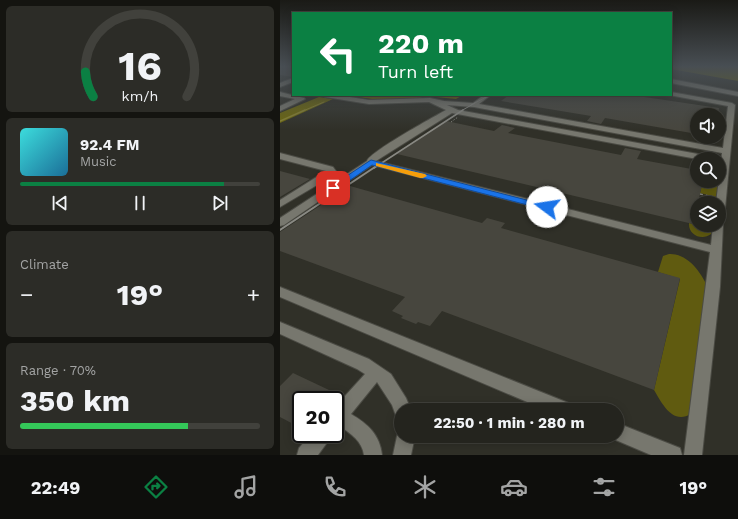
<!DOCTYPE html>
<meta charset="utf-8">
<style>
:root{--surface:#24241e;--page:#2c2c27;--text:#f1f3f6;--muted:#a3a4a4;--line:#41413c;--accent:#0b8043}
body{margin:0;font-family:"Work Sans",sans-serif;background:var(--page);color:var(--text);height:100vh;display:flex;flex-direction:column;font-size:15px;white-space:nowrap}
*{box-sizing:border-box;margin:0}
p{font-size:13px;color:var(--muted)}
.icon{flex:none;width:22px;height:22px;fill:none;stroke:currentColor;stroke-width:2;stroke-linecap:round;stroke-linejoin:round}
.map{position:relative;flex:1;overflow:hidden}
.details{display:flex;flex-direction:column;gap:6px;padding:6px;background:#141410;width:280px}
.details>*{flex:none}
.guide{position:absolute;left:12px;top:12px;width:380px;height:84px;border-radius:0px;box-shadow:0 2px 10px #0003,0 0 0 1px var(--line);background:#0b8043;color:#fff;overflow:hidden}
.tools{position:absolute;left:410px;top:108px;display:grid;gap:8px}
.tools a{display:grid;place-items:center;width:36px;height:36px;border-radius:50%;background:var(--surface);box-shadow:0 2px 10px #0003,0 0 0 1px var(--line);font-size:20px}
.speed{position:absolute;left:12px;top:391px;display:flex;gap:8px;font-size:20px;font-weight:700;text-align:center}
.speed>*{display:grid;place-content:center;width:52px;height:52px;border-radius:50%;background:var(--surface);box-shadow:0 2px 10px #0003,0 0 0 1px var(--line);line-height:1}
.speed .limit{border:2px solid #111;border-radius:6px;background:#fff;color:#111}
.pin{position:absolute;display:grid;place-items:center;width:34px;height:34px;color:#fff;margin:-17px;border-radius:8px;box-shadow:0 2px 6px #0006}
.me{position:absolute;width:44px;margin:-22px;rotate:284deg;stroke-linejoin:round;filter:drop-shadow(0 0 3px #0008)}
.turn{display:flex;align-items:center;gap:14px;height:84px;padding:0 20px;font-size:18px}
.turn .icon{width:52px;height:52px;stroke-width:2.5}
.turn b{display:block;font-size:28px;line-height:34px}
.big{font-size:30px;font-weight:700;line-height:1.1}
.details .tile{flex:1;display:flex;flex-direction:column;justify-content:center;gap:6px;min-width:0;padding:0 14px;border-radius:6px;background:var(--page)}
.details .dial{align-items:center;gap:0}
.dial svg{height:104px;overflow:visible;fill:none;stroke:var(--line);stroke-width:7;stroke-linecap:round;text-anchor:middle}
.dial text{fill:var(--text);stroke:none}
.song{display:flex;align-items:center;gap:12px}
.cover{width:48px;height:48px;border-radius:6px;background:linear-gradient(135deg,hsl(180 70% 55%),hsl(200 70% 35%))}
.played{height:4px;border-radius:2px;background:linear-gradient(90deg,var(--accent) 85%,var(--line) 85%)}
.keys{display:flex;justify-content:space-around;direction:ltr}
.heat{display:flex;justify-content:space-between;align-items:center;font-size:22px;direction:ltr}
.charge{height:6px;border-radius:3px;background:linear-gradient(90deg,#34c759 70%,var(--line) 0)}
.trip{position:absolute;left:114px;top:403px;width:230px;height:40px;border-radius:20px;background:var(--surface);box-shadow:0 2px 10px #0003,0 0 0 1px var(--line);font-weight:700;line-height:40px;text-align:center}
.dock{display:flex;height:64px;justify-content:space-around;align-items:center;background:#0e0e0c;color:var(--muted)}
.dock .icon{width:28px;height:28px}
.dock .current{color:var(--accent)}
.dock b{font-size:18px;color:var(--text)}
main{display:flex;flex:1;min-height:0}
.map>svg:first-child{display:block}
.green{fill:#605b10}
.forest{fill:#6c670e}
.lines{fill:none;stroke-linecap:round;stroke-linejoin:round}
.stream-far1{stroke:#888232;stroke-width:1}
.stream{stroke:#888232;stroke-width:1.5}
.building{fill:#47463e}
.minor-casing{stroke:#4b4b44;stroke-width:2}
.path-far1{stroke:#82827b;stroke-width:1;stroke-dasharray:1.5 1.5;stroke-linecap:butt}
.path{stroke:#82827b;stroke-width:1.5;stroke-dasharray:3 3;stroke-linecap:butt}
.minor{fill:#77776e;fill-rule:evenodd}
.rail-far2{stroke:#898983;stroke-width:1}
.rail-far1{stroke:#898983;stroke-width:1.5}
.rail{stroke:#898983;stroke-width:2}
.route{fill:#1a73e8;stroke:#114b97}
.slow{fill:#f59e0b}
</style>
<main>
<section class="details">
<div class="tile dial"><svg viewBox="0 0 100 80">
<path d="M14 69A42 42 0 1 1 86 69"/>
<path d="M14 69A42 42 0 0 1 8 50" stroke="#0b8043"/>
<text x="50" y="56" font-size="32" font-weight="700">16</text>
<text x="50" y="72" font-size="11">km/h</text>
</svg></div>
<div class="tile">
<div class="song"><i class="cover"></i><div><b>92.4 FM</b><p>Music</p></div></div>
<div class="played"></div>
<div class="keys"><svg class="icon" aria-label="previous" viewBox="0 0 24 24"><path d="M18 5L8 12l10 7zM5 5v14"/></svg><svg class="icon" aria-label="pause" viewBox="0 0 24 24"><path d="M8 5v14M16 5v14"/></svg><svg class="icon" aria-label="next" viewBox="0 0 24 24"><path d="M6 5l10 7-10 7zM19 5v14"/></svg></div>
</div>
<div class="tile"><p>Climate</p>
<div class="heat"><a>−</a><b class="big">19°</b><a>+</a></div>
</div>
<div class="tile"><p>Range · 70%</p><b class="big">350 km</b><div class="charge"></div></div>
</section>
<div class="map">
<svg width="458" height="455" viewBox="0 0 458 455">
<rect width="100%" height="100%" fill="#303028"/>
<path class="green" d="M 423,181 L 439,181 L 436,197 L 420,193 Z
M 417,206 L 417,225 L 433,225 L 431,234 C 422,241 408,235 409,223 L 413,224 Z
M 389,254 C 407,253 421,272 427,286 L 411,414 C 392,425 382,403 374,390 L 400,279 L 378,272 L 383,256 Z"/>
<path class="forest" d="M 391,66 L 458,66 L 458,81 L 391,69 Z
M 64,95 L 183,95 L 176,99 L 146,96 L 136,99 L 92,99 Z
M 39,97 L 53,99 L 0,123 L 0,113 Z"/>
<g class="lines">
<path class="stream-far1" d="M 23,111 L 44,102"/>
<path class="stream" d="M 0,121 L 25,110"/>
</g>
<path class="building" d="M 0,66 L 13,66 L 13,77 L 0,75 Z
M 229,95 L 351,95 L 439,108 L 438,115 L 417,115 L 417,134 L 325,118 L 321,124 L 307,121 L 311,116 L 221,101 Z
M 166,121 L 214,131 L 222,125 L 235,128 L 228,133 L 341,155 L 345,148 L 361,151 L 357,159 L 417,170 L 417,181 L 423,181 L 413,224 L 117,154 Z
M 0,171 L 30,179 L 0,197 Z
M 70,186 L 202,223 L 207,218 L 225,223 L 221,228 L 400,278 L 374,390 L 162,311 L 150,326 L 138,322 L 136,324 L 121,318 L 123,316 L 112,311 L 125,297 L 0,251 L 0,232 Z
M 13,373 L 49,390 L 40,400 L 21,400 L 21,421 L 17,426 L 0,417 L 0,386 Z"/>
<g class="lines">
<g class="minor-casing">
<path id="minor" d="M 13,78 L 13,82 L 0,87 L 0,83 Z
M 391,79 L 458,92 L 458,96 L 391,83 Z
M 0,92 L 24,98 L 25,99 L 0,111 L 0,106 L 15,99 L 0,96 Z
M 391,92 L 452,103 L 455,105 L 444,219 L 439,222 L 443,225 L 440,287 L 422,455 L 404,455 L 430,252 L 92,165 L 4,225 L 0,226 L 0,218 L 87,161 C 91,151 152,118 166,110 L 149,102 L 89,104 L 45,97 L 42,95 L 57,95 L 89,100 L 150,98 L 164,101 L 193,103 L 204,95 L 211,95 L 199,104 L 443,148 L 448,106 L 389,95 L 391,95 ZM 167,105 L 194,107 L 442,153 L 436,203 L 439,203 L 439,225 L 433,225 L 431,245 L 96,161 L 172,113 L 417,159 L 433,159 L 429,156 L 178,110 Z
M 0,153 L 53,167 L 56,171 L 49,178 L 0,207 L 0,200 L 46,171 L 0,159 Z
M 0,287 L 291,404 L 294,410 L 266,410 L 0,297 Z
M 0,322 L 89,359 L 111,374 L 126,398 L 131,410 L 121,410 L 121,418 L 116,416 L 112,405 L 97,382 L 71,414 C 88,424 100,435 102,455 L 84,455 C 82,441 71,434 60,426 L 55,428 L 55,407 L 85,374 L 77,369 L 0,334 Z
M 337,423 L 400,448 L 402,455 L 371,455 L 331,438 L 330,436 L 337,436 Z
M 121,429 L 121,436 L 135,436 L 131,455 L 113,455 L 117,436 Z
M 31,434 L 52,434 L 49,440 L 38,455 L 17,455 L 19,448 Z"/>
</g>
<path class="path-far1" d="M 171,122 L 178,117"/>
<path class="path" d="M 420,194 L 434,197"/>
<use href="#minor" class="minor"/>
<path class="rail-far2" d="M 191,105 L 210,95
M 181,111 L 195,103"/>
<path class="rail-far1" d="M 94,168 L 183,110"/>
<path class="rail" d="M 0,230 L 95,167"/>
</g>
<linearGradient id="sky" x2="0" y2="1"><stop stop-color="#1a1a16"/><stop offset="0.51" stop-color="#484e53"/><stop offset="1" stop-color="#484e53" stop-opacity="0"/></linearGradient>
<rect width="458" height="130" fill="url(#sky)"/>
<path class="route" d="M 91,160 L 270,206 L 271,207 L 267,210 L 92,165 L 56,190 L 50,190 L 50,187 Z"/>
<path class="slow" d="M 96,163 L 145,174 L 147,176 L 143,178 L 140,178 L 96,166 Z"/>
</svg>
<div class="tools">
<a><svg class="icon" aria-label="sound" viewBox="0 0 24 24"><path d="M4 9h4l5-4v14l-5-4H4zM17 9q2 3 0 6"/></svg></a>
<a><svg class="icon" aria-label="search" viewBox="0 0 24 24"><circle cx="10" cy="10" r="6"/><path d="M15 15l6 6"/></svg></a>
<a><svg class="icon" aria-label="layers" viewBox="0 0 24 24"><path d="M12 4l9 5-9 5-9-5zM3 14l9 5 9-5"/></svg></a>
</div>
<div class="speed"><div class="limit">20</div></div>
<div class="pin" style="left:53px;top:188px;background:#d93025"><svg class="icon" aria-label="arrive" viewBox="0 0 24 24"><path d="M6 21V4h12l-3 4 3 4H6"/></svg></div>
<svg class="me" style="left:267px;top:207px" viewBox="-20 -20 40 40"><circle r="19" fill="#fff"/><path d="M0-13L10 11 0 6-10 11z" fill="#1a73e8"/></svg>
<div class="trip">22:50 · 1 min · 280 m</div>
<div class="guide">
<div class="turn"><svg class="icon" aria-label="left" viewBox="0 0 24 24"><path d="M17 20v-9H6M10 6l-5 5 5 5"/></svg><div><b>220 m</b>Turn left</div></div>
</div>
</div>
</main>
<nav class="dock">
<b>22:49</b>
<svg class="icon current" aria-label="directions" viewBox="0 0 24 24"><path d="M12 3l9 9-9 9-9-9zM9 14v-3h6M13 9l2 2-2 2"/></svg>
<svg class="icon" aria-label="music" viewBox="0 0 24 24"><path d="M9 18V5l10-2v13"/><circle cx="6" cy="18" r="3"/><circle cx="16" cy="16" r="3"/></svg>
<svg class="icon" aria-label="phone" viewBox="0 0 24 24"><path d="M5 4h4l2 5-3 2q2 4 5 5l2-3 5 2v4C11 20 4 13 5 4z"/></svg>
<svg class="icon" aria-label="climate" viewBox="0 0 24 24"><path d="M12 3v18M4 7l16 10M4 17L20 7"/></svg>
<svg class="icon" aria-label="car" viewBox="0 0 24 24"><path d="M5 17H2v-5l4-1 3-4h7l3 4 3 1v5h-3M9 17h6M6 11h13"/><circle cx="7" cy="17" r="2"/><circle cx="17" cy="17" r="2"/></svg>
<svg class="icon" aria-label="filters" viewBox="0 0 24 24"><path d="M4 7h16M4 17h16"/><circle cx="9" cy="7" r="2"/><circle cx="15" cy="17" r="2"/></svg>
<b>19°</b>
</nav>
